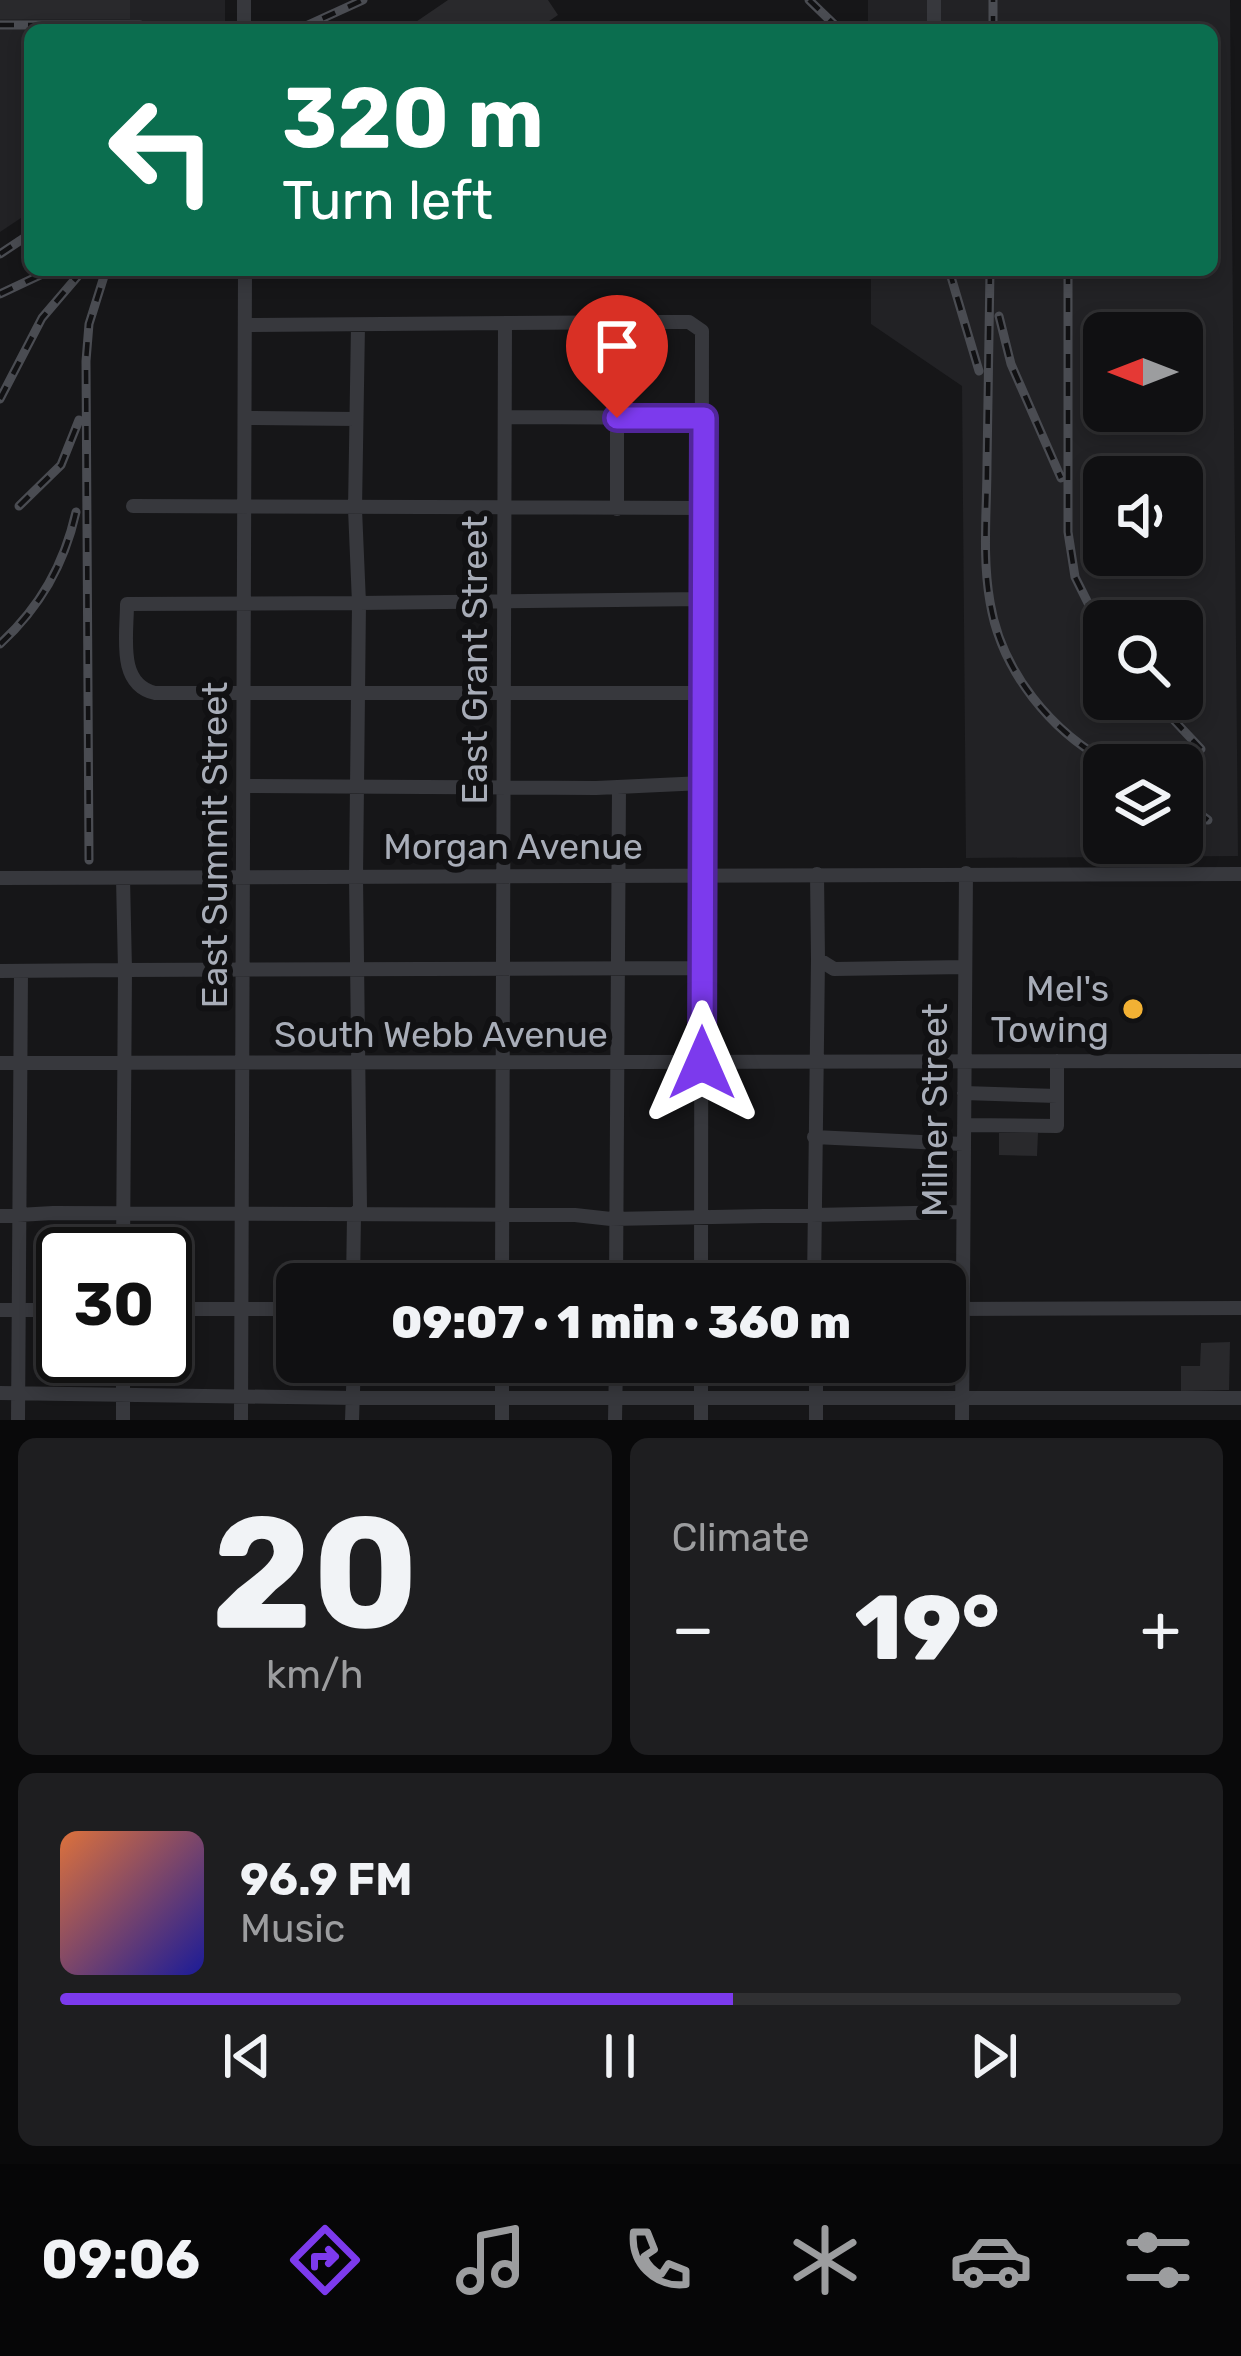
<!DOCTYPE html>
<meta charset="utf-8">
<style>
:root{--surface:#101012;--page:#1e1e20;--text:#f1f3f6;--muted:#9c9d9f;--line:#303032;--accent:#7c3aed}
body{margin:0;font-family:Rubik,sans-serif;background:var(--page);color:var(--text);height:100vh;display:flex;flex-direction:column;font-size:45px;white-space:nowrap}
*{box-sizing:border-box;margin:0}
p{font-size:39px;color:var(--muted)}
.icon{flex:none;width:66px;height:66px;fill:none;stroke:currentColor;stroke-width:2;stroke-linecap:round;stroke-linejoin:round}
.map{position:relative;height:1420px;overflow:hidden}
.sheet{display:flex;flex-direction:column;gap:18px;padding:18px;background:#09090a;flex:1}
.sheet>*{flex:none}
.hud{position:absolute;left:24px;top:24px;width:1194px;height:252px;border-radius:18px;box-shadow:0 6px 18px #0003,0 0 0 3px var(--line);background:#0b6e4f;color:#fff;overflow:hidden}
.needle{width:78px;rotate:270deg}
.tools{position:absolute;left:1083px;top:312px;display:grid;gap:24px}
.tools a{display:grid;place-items:center;width:120px;height:120px;border-radius:18px;background:var(--surface);box-shadow:0 6px 18px #0003,0 0 0 3px var(--line);font-size:60px}
.speed{position:absolute;left:36px;top:1227px;display:flex;gap:24px;font-size:60px;font-weight:700;text-align:center}
.speed>*{display:grid;place-content:center;width:156px;height:156px;border-radius:50%;background:var(--surface);box-shadow:0 6px 18px #0003,0 0 0 3px var(--line);line-height:1}
.speed .limit{border:6px solid #111;border-radius:18px;background:#fff;color:#111}
.pin{position:absolute;display:grid;place-items:center;width:102px;height:102px;color:#fff;margin:-123px -51px;border-radius:50% 50% 50% 0;rotate:-45deg;box-shadow:0 0 12px #0007}
.pin .icon{rotate:45deg}
.me{position:absolute;width:132px;margin:-66px;rotate:0deg;stroke-linejoin:round;filter:drop-shadow(0 0 9px #0008)}
.turn{display:flex;align-items:center;gap:42px;height:252px;padding:0 60px;font-size:54px}
.turn .icon{width:156px;height:156px;stroke-width:2.5}
.turn b{display:block;font-size:84px;line-height:102px}
.big{font-size:90px;font-weight:800;line-height:1.1}
.sheet .card{flex:1;display:flex;flex-direction:column;justify-content:center;gap:18px;min-width:0;padding:0 42px;border-radius:18px;background:var(--page)}
.sheet .dial{align-items:center;gap:0}
.dial b{font-size:156px;line-height:1}
.song{display:flex;align-items:center;gap:36px}
.cover{width:144px;height:144px;border-radius:18px;background:linear-gradient(135deg,hsl(20 70% 55%),hsl(240 70% 35%))}
.played{height:12px;border-radius:6px;background:linear-gradient(90deg,var(--accent) 60%,var(--line) 60%)}
.keys{display:flex;justify-content:space-around;direction:ltr}
.heat{display:flex;justify-content:space-between;align-items:center;font-size:66px;direction:ltr}
.sheet .tiles{flex:1;display:grid;gap:18px;grid-template-columns:1fr 1fr}
.card:last-child{grid-column:span 2}
.trip{position:absolute;left:276px;top:1263px;width:690px;height:120px;border-radius:18px;background:var(--surface);box-shadow:0 6px 18px #0003,0 0 0 3px var(--line);font-weight:800;line-height:120px;text-align:center}
.menu{display:flex;height:192px;justify-content:space-around;align-items:center;background:#060607;color:var(--muted)}
.menu .icon{width:84px;height:84px}
.menu .on{color:var(--accent)}
.menu b{font-size:54px;color:var(--text)}
.map>svg:first-child{display:block}
.built{fill:#222225;fill-rule:evenodd}
.building{fill:#29292c}
.lines{fill:none;stroke-linecap:round;stroke-linejoin:round}
.minor{stroke:#37383d;stroke-width:14}
.rail-casing{stroke:#4a4c52;stroke-width:9}
.rail{stroke:#111113;stroke-width:4.5;stroke-dasharray:14;stroke-linecap:butt}
.route-casing{stroke:#51269a;stroke-width:30}
.route{stroke:#7c3aed;stroke-width:21}
.poi-dot{fill:#f2b134;stroke:#111113;stroke-width:4.5}
.labels{text-anchor:middle;stroke-width:12;stroke-linejoin:round;paint-order:stroke}
.street-label{font-size:36px;fill:#a8adb8;stroke:#111113}
.poi-label{font-size:36px;fill:#a8adb8;stroke:#111113;text-anchor:end}
</style>
<div class="map">
<svg width="1241" height="1420" viewBox="0 0 1241 1420">
<rect width="100%" height="100%" fill="#161618"/>
<path class="built" d="M 0,0 L 225,0 L 225,30 L 30,30 L 30,212 L 0,232 Z
M 868,0 L 1230,0 L 1238,856 L 966,858 L 962,386 L 871,324 L 871,270 L 1212,270 L 1212,30 L 868,30 ZM 1104,333 L 1182,333 L 1182,411 L 1104,411 ZM 1104,477 L 1182,477 L 1182,555 L 1104,555 ZM 1104,621 L 1182,621 L 1182,699 L 1104,699 ZM 1104,765 L 1182,765 L 1182,843 L 1104,843 Z"/>
<path class="building" d="M 0,0 L 130,0 L 130,19 L 0,19 Z
M 448,0 L 548,0 L 558,15 L 536,30 L 404,30 Z
M 999,1133 L 1038,1133 L 1037,1156 L 999,1155 Z
M 1230,1342 L 1229,1390 L 1181,1391 L 1181,1366 L 1200,1366 L 1201,1343 Z"/>
<g class="lines">
<path class="minor" d="M 244,0 L 244,30
M 934,0 L 934,30
M 245,325 L 659,322 L 689,322 L 702,331 L 701,1284
M 358,325 L 355,509 L 359,603 L 127,604 C 127,636 117,684 155,693 L 703,693
M 505,417 L 704,418
M 245,418 L 356,419
M 133,506 L 703,508
M 617,509 L 617,322
M 244,786 L 596,788 L 703,783
M 817,874 L 818,959 L 834,969 L 965,967
M 0,878 L 1241,874
M 123,878 L 125,970 L 703,968
M 0,971 L 125,970 L 123,1254
M 0,1063 L 1241,1061
M 964,1093 L 1057,1096
M 964,1125 L 1057,1126 L 1057,1061
M 814,1137 L 963,1144
M 0,1216 L 53,1213 L 575,1215 L 611,1219 L 963,1212
M 353,1284 L 354,1215 L 360,1208 L 356,877 L 359,603 L 703,599
M 502,1284 L 505,323
M 616,1284 L 619,787
M 814,1284 L 818,959
M 165,1309 L 297,1309
M 945,1309 L 1241,1308
M 0,1310 L 63,1310
M 123,1356 L 123,1420
M 502,1362 L 502,1420
M 0,1393 L 353,1398 L 1241,1398
M 18,1420 L 21,971
M 241,1420 L 245,270
M 352,1420 L 354,1362
M 615,1420 L 616,1362
M 701,1420 L 701,1362
M 816,1420 L 816,1362
M 962,1420 L 966,873"/>
<g class="rail-casing">
<path id="rail" d="M 809,0 L 840,30
M 0,25 L 140,25
M 297,30 L 363,0
M 993,30 L 993,0
M 0,254 L 30,234
M 949,270 L 979,371
M 990,270 C 989,335 988,399 987,464 C 987,509 982,557 990,602 C 1001,671 1052,734 1114,765
M 1068,270 L 1068,532 L 1075,577 L 1104,635
M 0,294 L 51,270
M 999,316 L 1011,364 L 1061,478
M 0,399 L 42,318 L 83,270
M 19,506 L 61,465 L 79,420
M 0,644 C 40,607 64,565 76,512
M 1154,699 L 1201,749
M 1182,801 L 1208,820
M 89,860 L 86,361 L 89,324 L 106,270"/>
</g>
<use href="#rail" class="rail"/>
</g>
<g class="lines">
<g class="route-casing">
<path id="route" d="M 617,418 L 704,418 L 702,1063"/>
</g>
<use href="#route" class="route"/>
</g>
<circle class="poi-dot" cx="1133" cy="1009" r="12"/>
<g class="labels">
<g class="street-label">
<text transform="translate(474 660) rotate(-90)" y="13">East Grant Street</text>
<text transform="translate(214 845) rotate(-90)" y="13">East Summit Street</text>
<text x="513" y="859">Morgan Avenue</text>
<text x="441" y="1047">South Webb Avenue</text>
<text transform="translate(934 1110) rotate(-90)" y="13">Milner Street</text>
</g>
<g class="poi-label">
<text x="1109" y="1001">Mel's<tspan x="1109" dy="41">Towing</tspan></text>
</g>
</g>
</svg>
<div class="tools">
<a><svg class="needle" viewBox="-14 -14 28 28"><path d="M0-13l5 13h-10z" fill="#e53935"/><path d="M0 13l5-13h-10z" fill="#9c9d9f"/></svg></a>
<a><svg class="icon" aria-label="sound" viewBox="0 0 24 24"><path d="M4 9h4l5-4v14l-5-4H4zM17 9q2 3 0 6"/></svg></a>
<a><svg class="icon" aria-label="search" viewBox="0 0 24 24"><circle cx="10" cy="10" r="6"/><path d="M15 15l6 6"/></svg></a>
<a><svg class="icon" aria-label="layers" viewBox="0 0 24 24"><path d="M12 4l9 5-9 5-9-5zM3 14l9 5 9-5"/></svg></a>
</div>
<div class="speed"><div class="limit">30</div></div>
<div class="pin" style="left:617px;top:418px;background:#d93025"><svg class="icon" aria-label="arrive" viewBox="0 0 24 24"><path d="M6 21V4h12l-3 4 3 4H6"/></svg></div>
<svg class="me" style="left:702px;top:1063px" viewBox="-20 -20 40 40"><path d="M0-17L14 15 0 8-14 15z" fill="#7c3aed" stroke="#fff" stroke-width="4"/></svg>
<div class="trip">09:07 · 1 min · 360 m</div>
<div class="hud">
<div class="turn"><svg class="icon" aria-label="left" viewBox="0 0 24 24"><path d="M17 20v-9H6M10 6l-5 5 5 5"/></svg><div><b>320 m</b>Turn left</div></div>
</div>
</div>
<section class="sheet">
<div class="tiles">
<div class="card dial"><b>20</b><p>km/h</p></div>
<div class="card"><p>Climate</p>
<div class="heat"><a>−</a><b class="big">19°</b><a>+</a></div>
</div>
<div class="card">
<div class="song"><i class="cover"></i><div><b>96.9 FM</b><p>Music</p></div></div>
<div class="played"></div>
<div class="keys"><svg class="icon" aria-label="previous" viewBox="0 0 24 24"><path d="M18 5L8 12l10 7zM5 5v14"/></svg><svg class="icon" aria-label="pause" viewBox="0 0 24 24"><path d="M8 5v14M16 5v14"/></svg><svg class="icon" aria-label="next" viewBox="0 0 24 24"><path d="M6 5l10 7-10 7zM19 5v14"/></svg></div>
</div>
</div>
</section>
<nav class="menu">
<b>09:06</b>
<svg class="icon on" aria-label="directions" viewBox="0 0 24 24"><path d="M12 3l9 9-9 9-9-9zM9 14v-3h6M13 9l2 2-2 2"/></svg>
<svg class="icon" aria-label="music" viewBox="0 0 24 24"><path d="M9 18V5l10-2v13"/><circle cx="6" cy="18" r="3"/><circle cx="16" cy="16" r="3"/></svg>
<svg class="icon" aria-label="phone" viewBox="0 0 24 24"><path d="M5 4h4l2 5-3 2q2 4 5 5l2-3 5 2v4C11 20 4 13 5 4z"/></svg>
<svg class="icon" aria-label="climate" viewBox="0 0 24 24"><path d="M12 3v18M4 7l16 10M4 17L20 7"/></svg>
<svg class="icon" aria-label="car" viewBox="0 0 24 24"><path d="M5 17H2v-5l4-1 3-4h7l3 4 3 1v5h-3M9 17h6M6 11h13"/><circle cx="7" cy="17" r="2"/><circle cx="17" cy="17" r="2"/></svg>
<svg class="icon" aria-label="filters" viewBox="0 0 24 24"><path d="M4 7h16M4 17h16"/><circle cx="9" cy="7" r="2"/><circle cx="15" cy="17" r="2"/></svg>
</nav>
